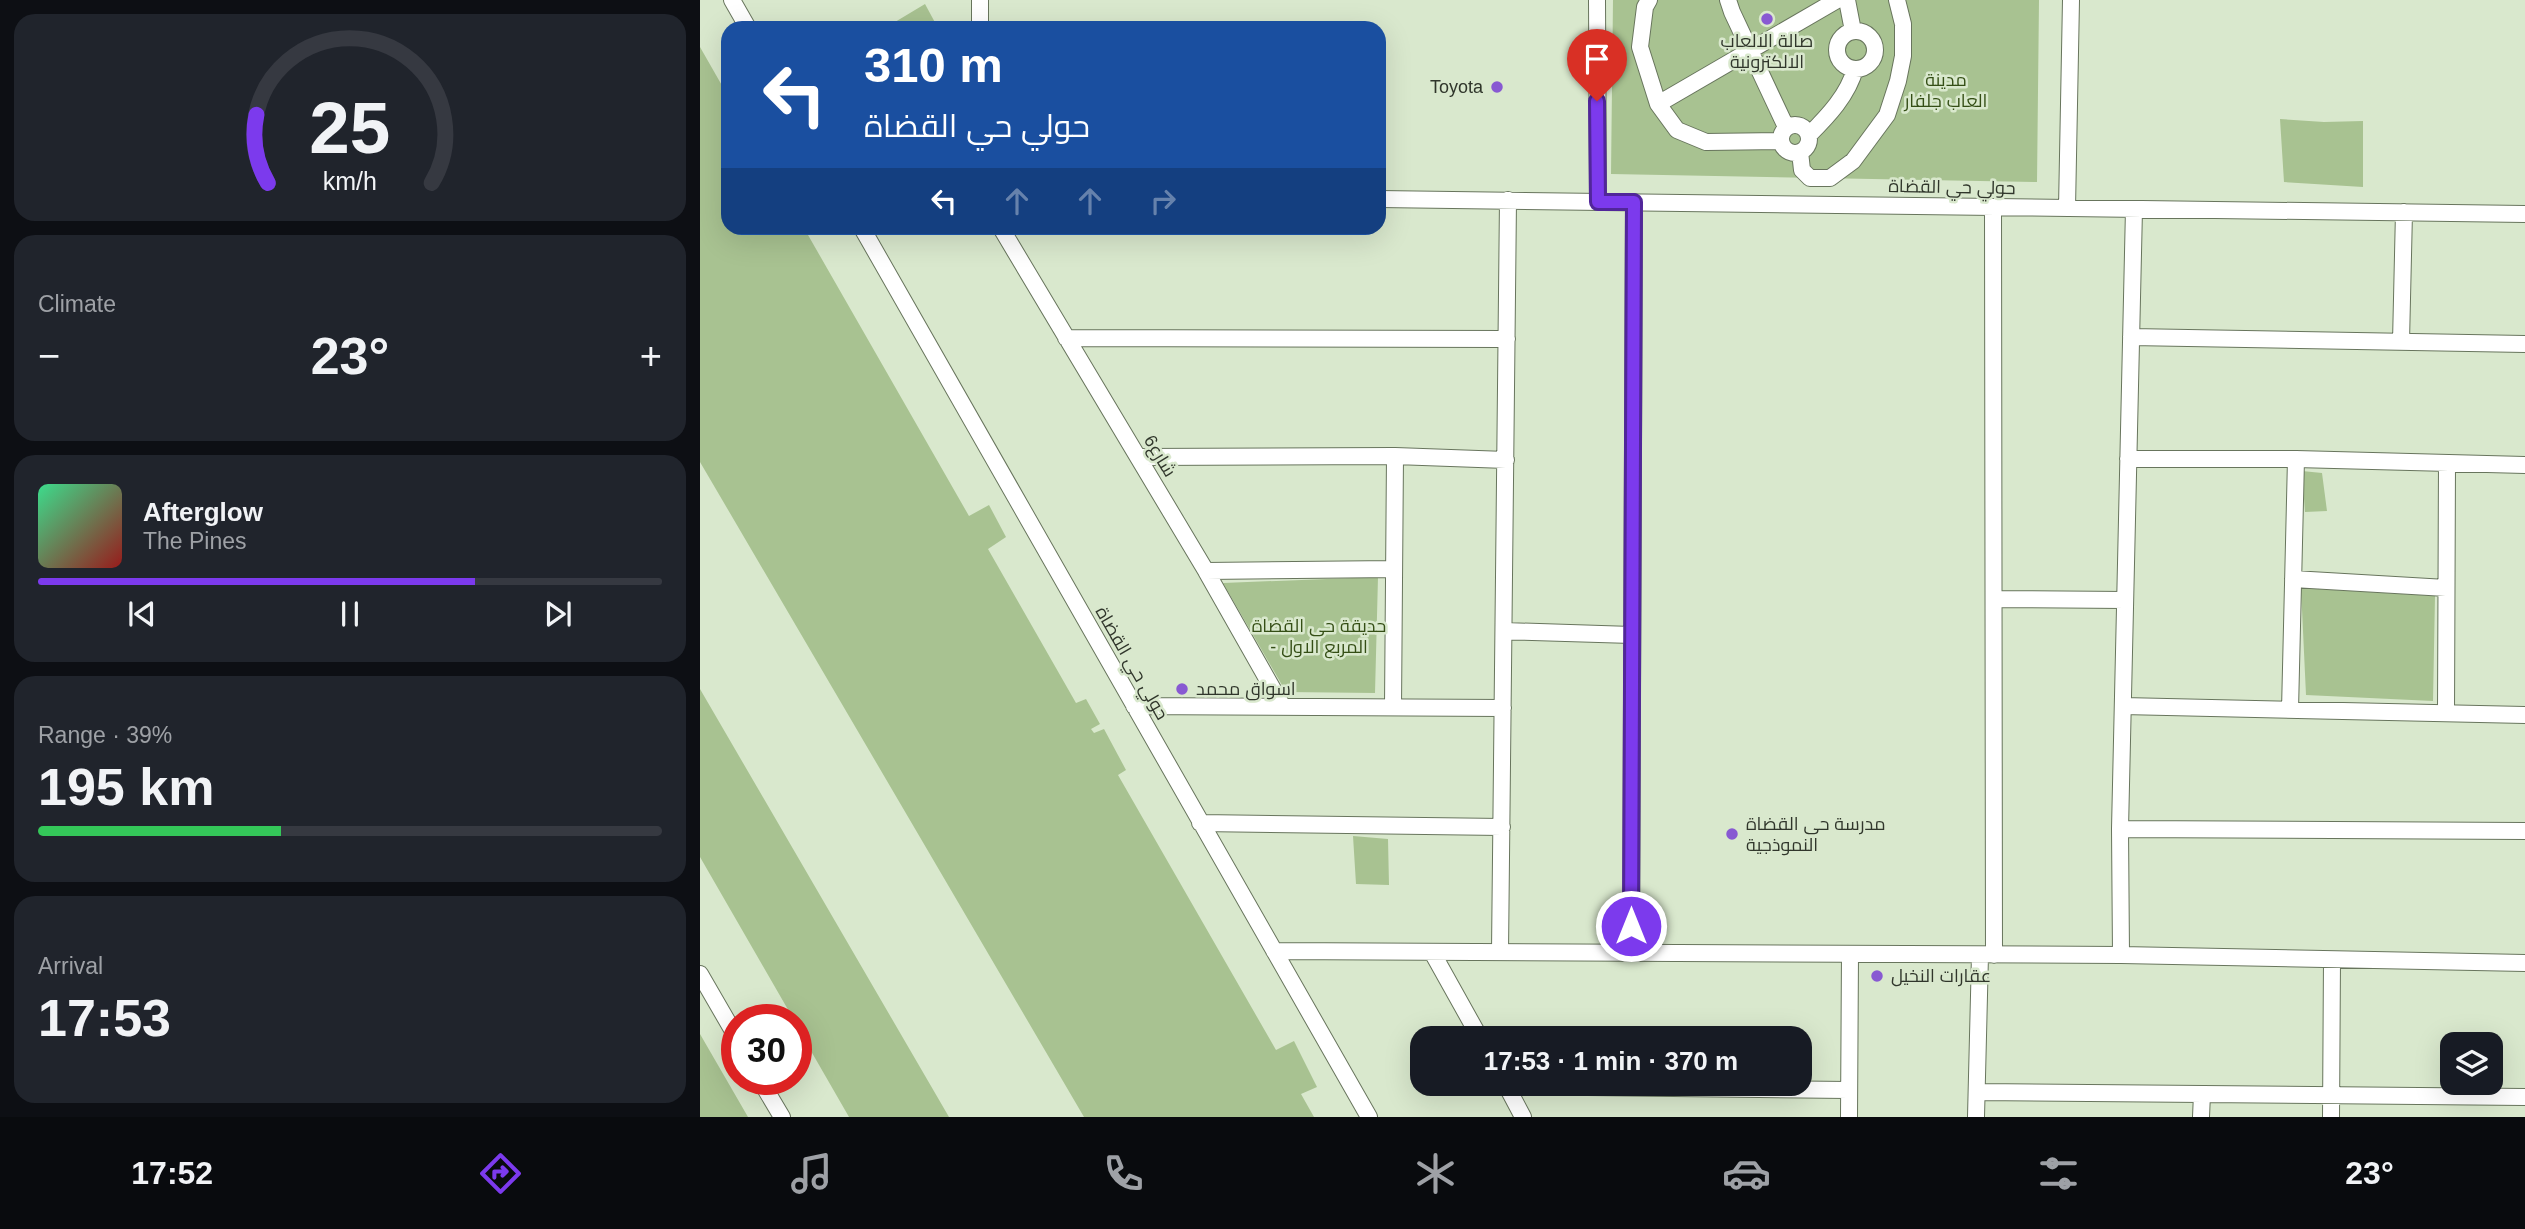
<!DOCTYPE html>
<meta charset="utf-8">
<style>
:root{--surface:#171b24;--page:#20242c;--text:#f1f3f6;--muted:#9ea1a6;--line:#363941;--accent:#7c3aed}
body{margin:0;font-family:Helvetica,Cairo,sans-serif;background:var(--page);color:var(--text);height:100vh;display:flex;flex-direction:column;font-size:26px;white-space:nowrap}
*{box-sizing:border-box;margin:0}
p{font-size:23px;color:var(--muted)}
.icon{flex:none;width:38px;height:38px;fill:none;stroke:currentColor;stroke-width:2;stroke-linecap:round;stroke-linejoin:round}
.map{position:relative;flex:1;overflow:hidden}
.drawer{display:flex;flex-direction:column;gap:14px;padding:14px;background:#0d0f14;width:700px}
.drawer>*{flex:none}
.guide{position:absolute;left:21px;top:21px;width:665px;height:214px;border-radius:21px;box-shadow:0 7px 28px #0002;background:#1a4fa0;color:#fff;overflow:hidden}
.tools{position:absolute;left:1740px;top:1032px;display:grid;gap:14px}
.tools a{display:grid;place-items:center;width:63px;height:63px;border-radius:14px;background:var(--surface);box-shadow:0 7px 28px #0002;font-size:35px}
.speed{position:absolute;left:21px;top:1004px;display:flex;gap:14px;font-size:35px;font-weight:700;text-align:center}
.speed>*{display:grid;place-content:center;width:91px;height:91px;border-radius:50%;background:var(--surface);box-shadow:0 7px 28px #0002;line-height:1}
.speed .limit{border:10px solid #d22;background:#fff;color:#111}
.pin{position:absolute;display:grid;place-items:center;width:60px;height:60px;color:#fff;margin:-72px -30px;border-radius:50% 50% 50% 0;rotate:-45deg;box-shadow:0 0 7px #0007}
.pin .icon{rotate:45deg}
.me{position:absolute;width:77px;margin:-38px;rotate:0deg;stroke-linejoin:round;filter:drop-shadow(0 0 5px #0008)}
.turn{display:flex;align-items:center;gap:24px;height:147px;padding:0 28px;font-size:32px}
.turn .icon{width:91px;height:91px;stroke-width:2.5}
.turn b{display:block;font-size:49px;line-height:60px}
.lanes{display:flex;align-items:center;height:66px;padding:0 28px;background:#0003;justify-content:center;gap:35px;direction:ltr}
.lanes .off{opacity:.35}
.big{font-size:52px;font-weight:800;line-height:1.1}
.drawer .card{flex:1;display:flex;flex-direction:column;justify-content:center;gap:10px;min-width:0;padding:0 24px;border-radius:21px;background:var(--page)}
.drawer .dial{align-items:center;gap:0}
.dial svg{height:182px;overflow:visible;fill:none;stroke:var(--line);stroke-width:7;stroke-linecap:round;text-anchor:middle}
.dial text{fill:var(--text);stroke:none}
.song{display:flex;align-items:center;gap:21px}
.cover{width:84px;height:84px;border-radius:10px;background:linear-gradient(135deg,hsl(150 70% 55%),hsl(0 70% 35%))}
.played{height:7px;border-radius:4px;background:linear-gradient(90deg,var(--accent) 70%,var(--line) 70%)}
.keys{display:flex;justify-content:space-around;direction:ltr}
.heat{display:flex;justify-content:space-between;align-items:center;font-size:38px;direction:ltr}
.charge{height:10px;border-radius:5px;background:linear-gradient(90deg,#34c759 39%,var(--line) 0)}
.trip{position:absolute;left:710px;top:1026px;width:402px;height:70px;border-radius:21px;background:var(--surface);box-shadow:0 7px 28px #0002;font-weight:800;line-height:70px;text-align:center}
.tabs{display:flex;height:112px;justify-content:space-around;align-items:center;background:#090b0e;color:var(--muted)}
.tabs .icon{width:49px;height:49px}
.tabs .selected{color:var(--accent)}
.tabs b{font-size:32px;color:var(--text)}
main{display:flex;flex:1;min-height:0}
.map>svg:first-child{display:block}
.green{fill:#a8c291}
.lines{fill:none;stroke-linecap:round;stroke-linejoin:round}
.minor-casing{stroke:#68755d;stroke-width:18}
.minor{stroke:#fff;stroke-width:16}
.route-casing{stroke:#51269a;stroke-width:18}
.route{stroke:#7c3aed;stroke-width:12}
.poi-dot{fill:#8859d2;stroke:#d9e8cd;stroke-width:2.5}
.labels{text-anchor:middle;stroke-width:5;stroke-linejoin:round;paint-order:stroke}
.poi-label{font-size:18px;fill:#30362b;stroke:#d9e8cd;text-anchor:start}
.park-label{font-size:18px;fill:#344e15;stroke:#d9e8cd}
.street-label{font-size:18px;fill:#30362b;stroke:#d9e8cd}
</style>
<main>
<section class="drawer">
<div class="card dial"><svg viewBox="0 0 100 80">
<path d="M14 69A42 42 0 1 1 86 69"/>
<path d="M14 69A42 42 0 0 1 9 39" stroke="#7c3aed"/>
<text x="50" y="56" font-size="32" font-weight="700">25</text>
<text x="50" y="72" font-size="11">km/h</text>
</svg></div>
<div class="card"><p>Climate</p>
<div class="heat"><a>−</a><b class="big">23°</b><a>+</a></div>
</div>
<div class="card">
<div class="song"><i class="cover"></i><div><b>Afterglow</b><p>The Pines</p></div></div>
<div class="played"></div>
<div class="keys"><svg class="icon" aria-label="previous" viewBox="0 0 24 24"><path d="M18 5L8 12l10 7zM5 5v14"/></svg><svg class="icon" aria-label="pause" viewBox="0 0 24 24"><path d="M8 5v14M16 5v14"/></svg><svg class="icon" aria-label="next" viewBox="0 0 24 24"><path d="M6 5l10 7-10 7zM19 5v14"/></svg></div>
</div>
<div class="card"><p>Range · 39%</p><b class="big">195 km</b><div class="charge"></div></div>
<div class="card"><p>Arrival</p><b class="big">17:53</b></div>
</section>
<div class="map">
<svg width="1825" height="1117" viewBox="0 0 1825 1117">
<rect width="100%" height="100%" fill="#d9e8cd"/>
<path class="green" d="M 913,0 L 1339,0 L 1337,182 L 911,174 Z
M 225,4 L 238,28 L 185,28 Z
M 0,47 L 28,96 L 28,228 L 104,228 L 269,516 L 289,505 L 306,537 L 288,549 L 376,703 L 386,699 L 400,724 L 391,729 L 394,733 L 404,729 L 426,770 L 418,775 L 576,1050 L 594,1041 L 617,1087 L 601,1094 L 614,1117 L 384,1117 L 0,462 Z
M 1580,119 L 1624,122 L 1663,121 L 1663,187 L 1584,182 Z
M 1602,471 L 1622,473 L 1627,511 L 1605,512 Z
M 678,577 L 675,693 L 586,692 L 523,583 Z
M 1601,588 L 1735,596 L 1733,701 L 1606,695 Z
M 0,689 L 249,1117 L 149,1117 L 96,1025 L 96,1020 L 94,1020 L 0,857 Z
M 653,836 L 688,839 L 689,885 L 656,884 Z
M 0,1034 L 48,1117 L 0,1117 Z"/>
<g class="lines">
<g class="minor-casing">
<path id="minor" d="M 32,0 L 48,28
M 897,0 L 898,202
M 949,0 L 945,7 L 940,47 L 958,104 L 977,130 L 1006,142 L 1081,141
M 1028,0 L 1032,12 L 1086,127
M 1147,0 L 1153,31
M 280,28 L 280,0
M1137 50a19 19 0 1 1 38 0a19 19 0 1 1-38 0Z
M 958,104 L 1137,0
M1081 139a14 14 0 1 1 28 0a14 14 0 1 1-28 0Z
M 1109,135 C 1128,116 1148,95 1155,69
M 1100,152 L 1102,170 L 1110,178 L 1130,178 L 1153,161 L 1187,115 L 1198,81 L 1203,56 L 1203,24 L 1197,0
M 679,199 L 1825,214
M 1293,207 L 1294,955
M 1367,208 L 1371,0
M 162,228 L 669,1117
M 301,228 L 506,571 L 583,707
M 1431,337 L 1825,344
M 366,338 L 807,339
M 1701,342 L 1704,212
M 439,457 L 695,456 L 806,460
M 1428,459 L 1596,459 L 1825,465
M 506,571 L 694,569
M 1593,579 L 1746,588
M 1294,599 L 1425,600
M 804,631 L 932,635
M 434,706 L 803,708
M 1423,706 L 1825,715
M 693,707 L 695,456
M 1590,710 L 1596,459
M 1746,713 L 1747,463
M 500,823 L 802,827
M 1420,829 L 1825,831
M 574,951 L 1421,955 L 1825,963
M 732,952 L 780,1038
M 800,952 L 808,200
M 931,953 L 934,202
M 1421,955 L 1420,829 L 1434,209
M 0,974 L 37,1038
M 60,1080 L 82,1117
M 805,1083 L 823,1117
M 806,1086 L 1148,1090
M 1277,1092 L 1825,1097
M 1149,1117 L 1150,954
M 1276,1117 L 1280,955
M 1501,1117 L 1502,1094
M 1631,1117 L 1632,960"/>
</g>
<use href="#minor" class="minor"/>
</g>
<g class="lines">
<g class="route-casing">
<path id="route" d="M 897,101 L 898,202 L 934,202 L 931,926"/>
</g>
<use href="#route" class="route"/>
</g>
<g class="poi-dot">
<circle cx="1067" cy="19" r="7"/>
<circle cx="797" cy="87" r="7"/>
<circle cx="482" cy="689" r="7"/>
<circle cx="1032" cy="834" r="7"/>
<circle cx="1177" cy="976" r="7"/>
</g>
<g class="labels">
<g class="poi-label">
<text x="1067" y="47" text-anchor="middle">صالة الالعاب<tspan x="1067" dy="21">الالكترونية</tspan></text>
<text x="783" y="93" text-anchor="end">Toyota</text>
<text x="496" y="695">اسواق محمد</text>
<text x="1046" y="830">مدرسة حي القضاة<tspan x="1046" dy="21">النموذجية</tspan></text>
<text x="1191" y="982">عقارات النخيل</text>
</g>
<g class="park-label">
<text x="1246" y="86">مدينة<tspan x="1246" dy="21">العاب جلفار</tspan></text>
<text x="619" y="632">حديقة حي القضاة<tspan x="619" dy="21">- المربع الاول</tspan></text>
</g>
<g class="street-label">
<text transform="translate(1252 187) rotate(1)" y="6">حولي حي القضاة</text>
<text transform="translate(460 456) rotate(59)" y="6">شارع6</text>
<text transform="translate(432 663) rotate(60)" y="6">حولي حي القضاة</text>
</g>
</g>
</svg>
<div class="tools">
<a><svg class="icon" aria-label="layers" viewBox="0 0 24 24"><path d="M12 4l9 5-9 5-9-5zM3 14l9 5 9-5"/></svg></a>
</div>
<div class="speed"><div class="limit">30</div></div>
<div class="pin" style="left:897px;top:101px;background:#d93025"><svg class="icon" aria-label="arrive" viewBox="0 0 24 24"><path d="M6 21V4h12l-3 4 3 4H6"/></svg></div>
<svg class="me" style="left:931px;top:926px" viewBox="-20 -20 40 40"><circle r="17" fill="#7c3aed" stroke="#fff" stroke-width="3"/><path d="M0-11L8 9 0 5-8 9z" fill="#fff"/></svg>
<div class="trip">17:53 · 1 min · 370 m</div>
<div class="guide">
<div class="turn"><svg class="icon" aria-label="left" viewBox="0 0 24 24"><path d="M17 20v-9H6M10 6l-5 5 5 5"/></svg><div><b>310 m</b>حولي حي القضاة</div></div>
<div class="lanes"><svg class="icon" aria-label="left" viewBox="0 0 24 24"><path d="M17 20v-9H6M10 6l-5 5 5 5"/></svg><svg class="icon off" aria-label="ahead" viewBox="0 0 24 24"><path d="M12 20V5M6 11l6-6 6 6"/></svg><svg class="icon off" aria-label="ahead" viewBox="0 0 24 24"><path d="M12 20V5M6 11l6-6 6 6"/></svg><svg class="icon off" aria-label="right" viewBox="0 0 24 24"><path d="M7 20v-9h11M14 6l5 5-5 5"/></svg></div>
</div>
</div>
</main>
<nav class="tabs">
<b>17:52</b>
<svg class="icon selected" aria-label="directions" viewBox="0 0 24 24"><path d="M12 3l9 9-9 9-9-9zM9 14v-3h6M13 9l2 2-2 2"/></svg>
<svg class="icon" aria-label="music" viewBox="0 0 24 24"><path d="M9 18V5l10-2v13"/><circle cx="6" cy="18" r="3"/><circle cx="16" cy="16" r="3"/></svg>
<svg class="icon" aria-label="phone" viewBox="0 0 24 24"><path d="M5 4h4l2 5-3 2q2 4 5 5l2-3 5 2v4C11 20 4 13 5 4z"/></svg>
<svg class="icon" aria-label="climate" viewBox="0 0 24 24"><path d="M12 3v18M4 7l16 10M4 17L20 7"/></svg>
<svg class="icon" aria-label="car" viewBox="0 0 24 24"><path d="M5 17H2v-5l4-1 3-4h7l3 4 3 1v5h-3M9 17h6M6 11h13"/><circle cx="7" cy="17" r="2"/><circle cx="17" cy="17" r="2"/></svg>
<svg class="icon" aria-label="filters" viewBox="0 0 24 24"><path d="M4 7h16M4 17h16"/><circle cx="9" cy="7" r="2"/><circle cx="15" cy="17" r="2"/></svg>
<b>23°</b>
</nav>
